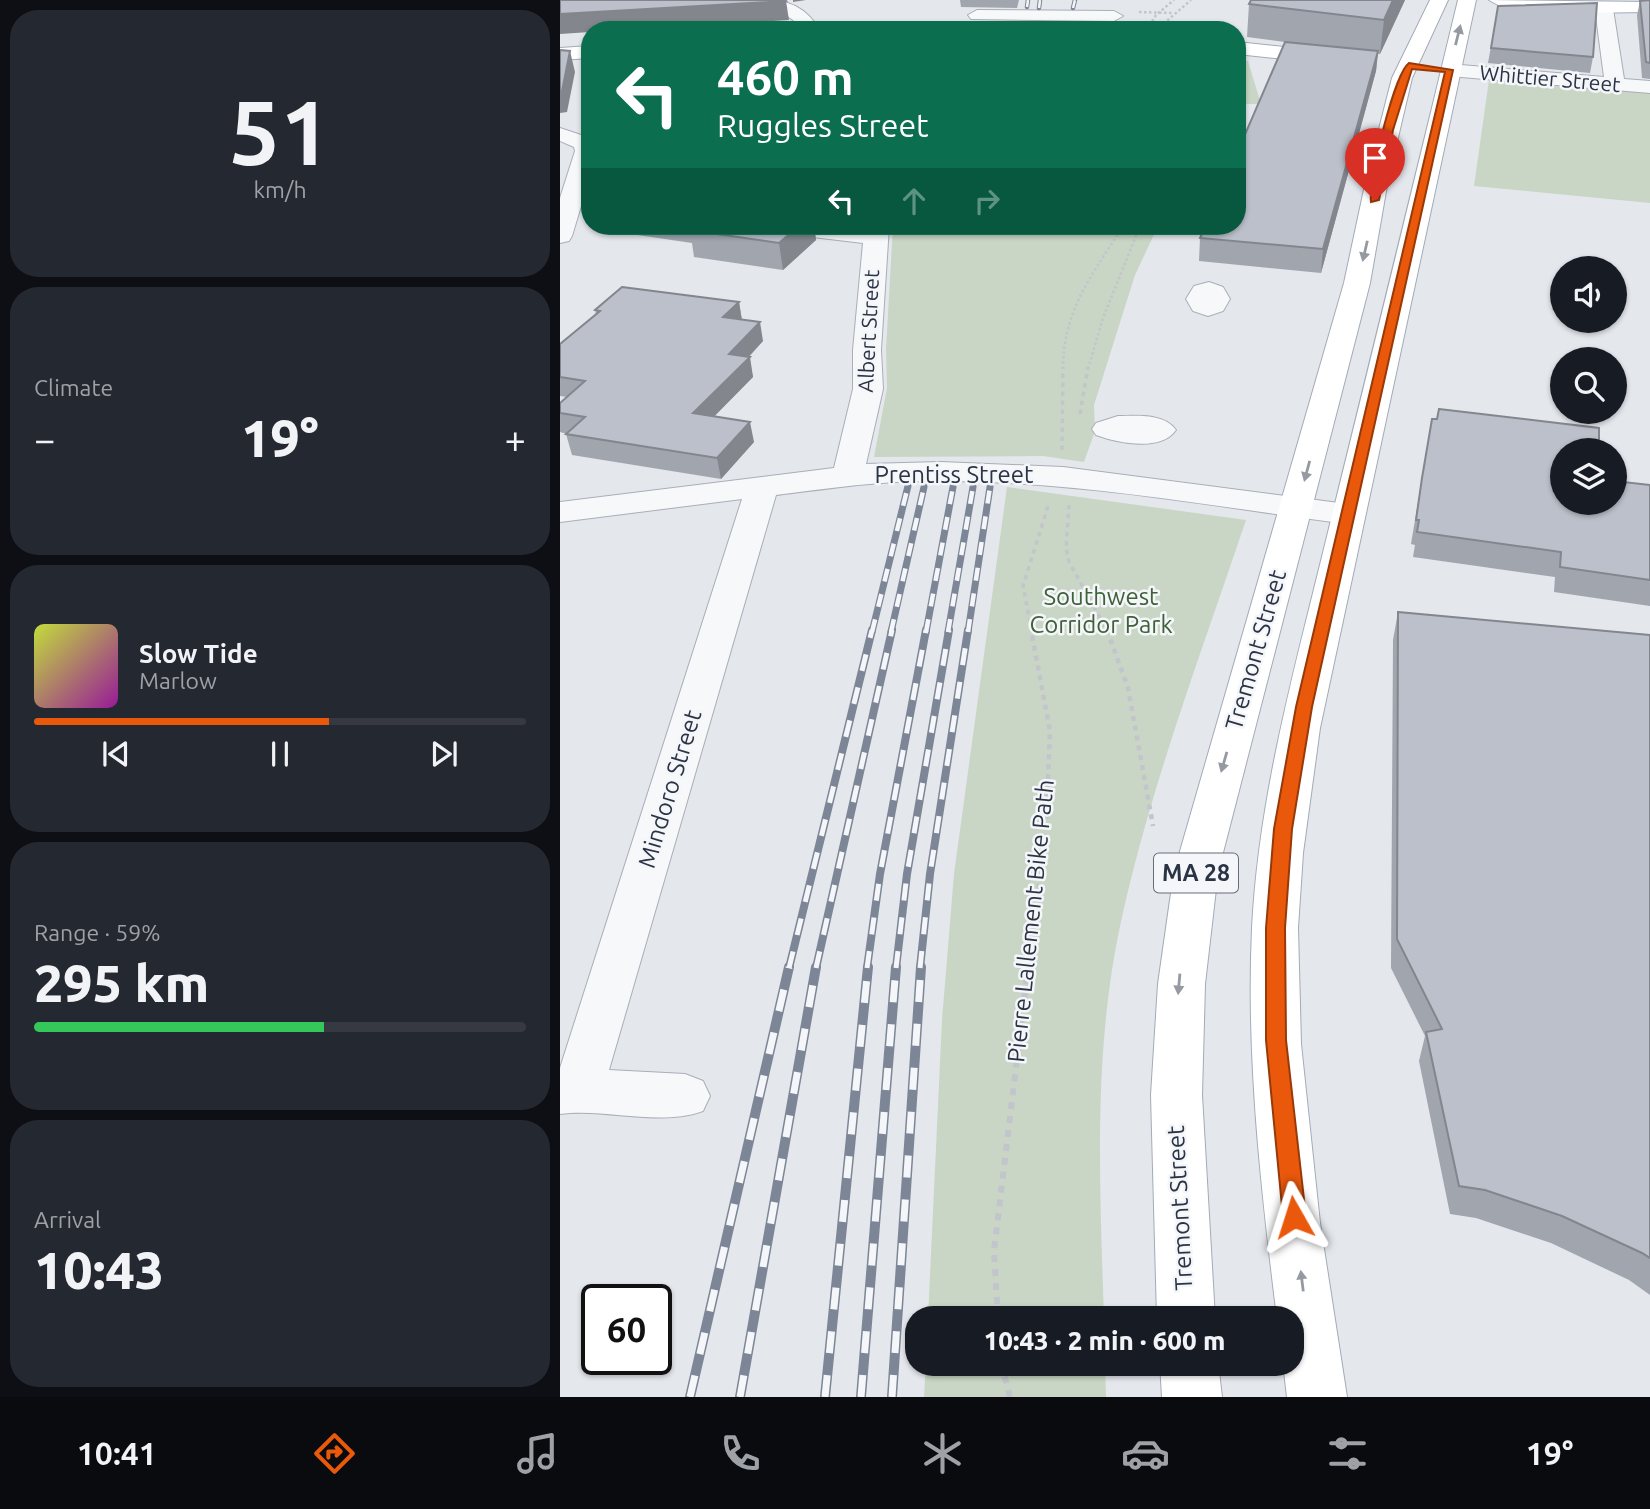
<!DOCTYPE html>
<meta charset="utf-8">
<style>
:root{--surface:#171b24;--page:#242831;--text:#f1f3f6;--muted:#9ea1a6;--line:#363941;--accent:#ea580c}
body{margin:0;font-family:Ubuntu,sans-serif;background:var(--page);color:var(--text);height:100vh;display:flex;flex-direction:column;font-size:26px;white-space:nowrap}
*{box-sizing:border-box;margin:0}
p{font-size:23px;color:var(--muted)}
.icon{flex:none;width:38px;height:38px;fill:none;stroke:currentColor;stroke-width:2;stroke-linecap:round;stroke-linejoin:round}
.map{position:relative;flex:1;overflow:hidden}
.panel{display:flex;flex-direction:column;gap:10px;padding:10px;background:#0d0f14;width:560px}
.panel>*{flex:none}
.top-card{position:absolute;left:21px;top:21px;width:665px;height:214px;border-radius:28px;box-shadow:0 2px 5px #0004;background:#0b6e4f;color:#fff;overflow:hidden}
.controls{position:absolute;left:990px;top:256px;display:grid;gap:14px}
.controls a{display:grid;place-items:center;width:77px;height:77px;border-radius:50%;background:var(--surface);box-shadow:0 2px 5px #0004;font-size:35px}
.speed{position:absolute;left:21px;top:1284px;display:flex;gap:14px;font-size:35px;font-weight:700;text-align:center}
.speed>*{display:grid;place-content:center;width:91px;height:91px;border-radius:50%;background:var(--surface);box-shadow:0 2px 5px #0004;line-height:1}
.speed .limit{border:4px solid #111;border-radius:10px;background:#fff;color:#111}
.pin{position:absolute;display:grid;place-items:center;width:60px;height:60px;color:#fff;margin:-72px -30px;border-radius:50% 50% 50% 0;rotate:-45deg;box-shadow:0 0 7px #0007}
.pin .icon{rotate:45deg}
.me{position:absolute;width:77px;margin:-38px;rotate:354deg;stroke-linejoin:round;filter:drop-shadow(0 0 5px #0008)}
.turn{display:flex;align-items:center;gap:24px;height:147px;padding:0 21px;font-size:32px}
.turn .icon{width:91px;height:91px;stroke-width:2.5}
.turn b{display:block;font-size:49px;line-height:60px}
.lanes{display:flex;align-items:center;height:66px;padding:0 21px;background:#0003;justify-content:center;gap:35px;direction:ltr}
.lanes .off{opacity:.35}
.big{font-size:52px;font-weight:800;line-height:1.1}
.panel .card{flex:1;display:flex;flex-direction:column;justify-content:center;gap:10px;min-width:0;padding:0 24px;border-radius:28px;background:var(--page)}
.panel .dial{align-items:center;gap:0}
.dial b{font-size:91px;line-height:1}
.song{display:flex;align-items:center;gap:21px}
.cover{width:84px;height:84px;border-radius:10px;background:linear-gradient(135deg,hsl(70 70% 55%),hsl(300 70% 35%))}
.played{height:7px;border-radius:4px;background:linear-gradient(90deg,var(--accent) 60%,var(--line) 60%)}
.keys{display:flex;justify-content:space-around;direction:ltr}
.heat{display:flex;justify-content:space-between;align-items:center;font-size:38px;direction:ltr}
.charge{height:10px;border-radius:5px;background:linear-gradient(90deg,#34c759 59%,var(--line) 0)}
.trip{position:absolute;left:345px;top:1306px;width:399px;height:70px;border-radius:28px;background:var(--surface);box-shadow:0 2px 5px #0004;font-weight:800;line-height:70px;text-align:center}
.dock{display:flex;height:112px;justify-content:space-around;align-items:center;background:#090b0e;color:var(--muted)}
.dock .icon{width:49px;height:49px}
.dock .current{color:var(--accent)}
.dock b{font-size:32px;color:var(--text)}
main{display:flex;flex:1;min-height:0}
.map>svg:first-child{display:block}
.green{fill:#c9d6c5}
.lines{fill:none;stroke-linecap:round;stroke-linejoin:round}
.minor-casing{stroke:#a9aeb7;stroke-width:2}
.major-casing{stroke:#a3abb8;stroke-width:2}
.path-far3{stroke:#c2c5cb;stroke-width:2.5;stroke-dasharray:2.5 2.5;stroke-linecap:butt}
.path-far2{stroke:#c2c5cb;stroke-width:3.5;stroke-dasharray:4.5 4.5;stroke-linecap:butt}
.path-far1{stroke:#c2c5cb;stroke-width:4.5;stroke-dasharray:5 5;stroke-linecap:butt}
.path{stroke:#c2c5cb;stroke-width:6;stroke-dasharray:7 7;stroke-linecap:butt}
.minor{fill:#f7f8fa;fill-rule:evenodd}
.major{fill:#fff;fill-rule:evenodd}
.rail-far3-casing{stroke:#7d8696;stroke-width:4.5}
.rail-far2-casing{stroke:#7d8696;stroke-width:7}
.rail-far1-casing{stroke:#7d8696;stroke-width:8}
.rail-casing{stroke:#7d8696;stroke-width:10}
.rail-far3{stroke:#f4f6f9;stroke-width:2.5;stroke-dasharray:8;stroke-linecap:butt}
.rail-far2{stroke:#f4f6f9;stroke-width:4.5;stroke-dasharray:13;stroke-linecap:butt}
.rail-far1{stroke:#f4f6f9;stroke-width:5;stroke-dasharray:17;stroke-linecap:butt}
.rail{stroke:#f4f6f9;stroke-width:7;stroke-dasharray:22;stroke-linecap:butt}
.wall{fill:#a1a5ae}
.shaded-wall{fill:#83868d}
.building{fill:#bbc0ca;stroke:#83868d;stroke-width:2}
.oneway{fill:#959aa2}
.route{fill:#ea580c;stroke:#983908;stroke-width:2}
.labels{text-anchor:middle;stroke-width:5;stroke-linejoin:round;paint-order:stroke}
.far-street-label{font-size:21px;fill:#2b3445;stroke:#f4f6f9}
.shield{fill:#f4f6f9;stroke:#676e7b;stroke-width:2}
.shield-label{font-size:23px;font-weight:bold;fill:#2b3445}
.street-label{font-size:24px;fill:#2b3445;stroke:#f4f6f9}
.park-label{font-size:24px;fill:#3f6138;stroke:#f4f6f9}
</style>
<main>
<section class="panel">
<div class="card dial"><b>51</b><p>km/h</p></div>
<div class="card"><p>Climate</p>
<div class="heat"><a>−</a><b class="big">19°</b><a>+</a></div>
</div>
<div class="card">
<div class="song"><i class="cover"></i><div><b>Slow Tide</b><p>Marlow</p></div></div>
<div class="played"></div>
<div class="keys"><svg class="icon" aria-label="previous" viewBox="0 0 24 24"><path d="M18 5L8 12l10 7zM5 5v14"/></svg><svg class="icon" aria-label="pause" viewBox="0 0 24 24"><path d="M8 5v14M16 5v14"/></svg><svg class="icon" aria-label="next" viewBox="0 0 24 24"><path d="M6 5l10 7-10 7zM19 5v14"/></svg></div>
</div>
<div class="card"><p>Range · 59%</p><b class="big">295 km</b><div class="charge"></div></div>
<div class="card"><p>Arrival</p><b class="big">10:43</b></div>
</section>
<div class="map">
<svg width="1090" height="1397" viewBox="0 0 1090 1397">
<rect width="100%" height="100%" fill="#e4e7ec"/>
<path class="green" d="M 677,60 L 688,61 L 701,104 L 677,104 Z
M 929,80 L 1090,93 L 1090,203 L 914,186 Z
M 333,226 L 598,226 L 575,275 L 534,405 L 535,431 L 524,462 L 483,456 L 314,457 L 327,388 L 326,349 Z
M 447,487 L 686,520 C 640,657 587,795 558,936 C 533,1061 540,1192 544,1318 L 368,1318 L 382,1020 L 394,874 Z
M 366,1363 L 545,1363 L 546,1397 L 364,1397 Z"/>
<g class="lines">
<g class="minor-casing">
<path id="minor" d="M 205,0 C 230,0 246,8 260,30 L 242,30 L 237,23 Z
M 1044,4 L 1053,9 L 1064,79 L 1090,81 L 1090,93 L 889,76 L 879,70 L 889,64 L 1044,77 L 1035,9 Z
M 417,10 L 554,11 L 563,16 L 554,21 L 411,19 L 408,15 Z
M 0,128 L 30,138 L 30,176 L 12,236 L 9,241 L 0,243 L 0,198 L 15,151 L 14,147 L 0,141 Z
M 207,226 L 305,229 L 305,226 L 329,226 L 321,350 L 323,389 L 306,464 L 381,462 L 503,467 L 787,504 L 799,507 L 803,514 L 799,521 L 787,524 C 652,506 516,481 380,481 C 325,480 271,488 216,495 L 49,1070 L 125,1074 L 143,1081 L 150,1096 L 143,1111 C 99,1127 46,1108 0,1114 L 0,1068 L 182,499 L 0,522 L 0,502 L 274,468 L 293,389 L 293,350 L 303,243 L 219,233 L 210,231 Z
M 649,282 L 663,287 L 670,299 L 663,311 L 648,316 L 633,311 L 626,299 L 634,286 Z
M 558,416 C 577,416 604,413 616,430 C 601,452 558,443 536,435 L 532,429 L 536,423 Z"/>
</g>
<g class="major-casing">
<path id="major" d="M 870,0 L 888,0 L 852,78 L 828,180 L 810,283 L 658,872 L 645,984 L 642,1095 L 655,1318 L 597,1318 L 591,1095 L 598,984 L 614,872 L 784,283 L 806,180 L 832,78 Z
M 898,0 L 916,0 L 760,728 L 743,853 L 738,928 L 741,1044 L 760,1223 L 787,1397 L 727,1397 L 723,1363 L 732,1363 L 732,1318 L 717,1318 C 701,1189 686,1058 692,928 C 699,790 738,657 770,524 C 813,350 856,175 898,0 Z
M 929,0 L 1090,2 L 1090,12 L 1016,13 L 938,5 Z
M 371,24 L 498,24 L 507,30 L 362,30 Z
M 677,42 L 773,52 L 783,58 L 773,64 L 677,54 Z
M 30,46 L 30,58 L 0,60 L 0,48 Z
M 600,1363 L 658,1363 L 662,1397 L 602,1397 Z"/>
</g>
<path class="path-far3" d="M 579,12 L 612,13
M 587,30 L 596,15 L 614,0
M 590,30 L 601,26 L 631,0
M 429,226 L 474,232 L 518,226
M 503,369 C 503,309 533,274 563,226
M 528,369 L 543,318 L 580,226"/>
<path class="path-far2" d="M 520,414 L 528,367
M 502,450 L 503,367
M 509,505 L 506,548 L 509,562 L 548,632
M 472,632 L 463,586 L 489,503"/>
<path class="path-far1" d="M 547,630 L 568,688 L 593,826
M 468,968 L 486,830 L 490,731 L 471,630"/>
<path class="path" d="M 438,1318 L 434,1251 L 468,967
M 441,1363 L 450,1397"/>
<use href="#minor" class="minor"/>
<use href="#major" class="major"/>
<g class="rail-far3-casing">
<path id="rail-far3" d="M 467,7 L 468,0
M 479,8 L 480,0
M 513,8 L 515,0"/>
</g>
<g class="rail-far2-casing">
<path id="rail-far2" d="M 312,632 L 348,486
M 331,632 L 364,487
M 366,632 L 393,487
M 388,632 L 413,487
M 408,632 L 430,487"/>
</g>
<g class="rail-far1-casing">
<path id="rail-far1" d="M 229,968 L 312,630
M 256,968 L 332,630
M 307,968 L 320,874 L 366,630
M 336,968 L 347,874 L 389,630
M 360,968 L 370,874 L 408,630"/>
</g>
<g class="rail-casing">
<path id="rail" d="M 130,1397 L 229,967
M 180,1397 L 256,967
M 265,1397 L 308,967
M 301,1397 L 336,967
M 332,1397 L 361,967"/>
</g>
<use href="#rail-far3" class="rail-far3"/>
<use href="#rail-far2" class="rail-far2"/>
<use href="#rail-far1" class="rail-far1"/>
<use href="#rail" class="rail"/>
</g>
<path class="wall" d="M 400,0 L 459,0 L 457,8 L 401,7 Z
M 845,0 L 820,54 L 818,54 L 816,71 L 761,273 L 639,261 L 640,238 L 725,42 L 687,37 L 689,4 Z
M 1090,0 L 1090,79 L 1082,78 L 1077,15 L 1080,1 Z
M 938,6 L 1033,57 L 1030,73 L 928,63 Z
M 55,226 L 254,226 L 256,240 L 223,270 L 134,257 L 132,243 L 57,232 Z
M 179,302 L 182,320 L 203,341 L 189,357 L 193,377 L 154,416 L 194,442 L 161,479 L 12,455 L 6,434 L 7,434 L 0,432 L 0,403 L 7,397 L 0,396 L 0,344 L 36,315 L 35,310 Z
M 872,419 L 1003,502 L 1090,485 L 1090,606 L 994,592 L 995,577 L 853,557 L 855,545 L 851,544 L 858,502 Z
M 838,612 L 1090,635 L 1090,1295 L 1069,1280 L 991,1243 L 916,1218 L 890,1214 L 859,1061 L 865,1036 L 831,968 L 833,640 Z"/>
<path class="shaded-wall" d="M 233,0 L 246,0 L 233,2 Z
M 833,0 L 845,0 L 820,54 L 824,20 Z
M 226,1 L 229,20 L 73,30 L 30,30 L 30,32 L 0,34 L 0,14 Z
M 10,51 L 15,72 L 7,112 L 0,113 L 0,91 Z
M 818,51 L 816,71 L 761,273 L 763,249 Z
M 239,226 L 254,226 L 256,240 L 223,270 L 219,243 Z
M 179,302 L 182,321 L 163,317 Z
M 200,322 L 203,341 L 175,371 L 190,357 L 193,377 L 138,433 L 133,413 L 169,354 Z
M 190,422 L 194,442 L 161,479 L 157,458 Z"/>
<path class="building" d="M 0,0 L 225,0 L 226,1 L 0,14 Z
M 691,0 L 833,0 L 824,20 L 689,4 Z
M 1090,0 L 1090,63 L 1086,62 L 1080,1 Z
M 1037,3 L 1033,57 L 931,48 L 938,6 Z
M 725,42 L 818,51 L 763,249 L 640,238 L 646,226 L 677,226 L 677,153 Z
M 0,50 L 10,51 L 2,91 L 0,91 Z
M 134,226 L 239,226 L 219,243 L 129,230 Z
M 62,287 L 179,302 L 163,317 L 200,322 L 169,354 L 190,357 L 133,413 L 190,422 L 157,458 L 6,434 L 25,417 L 0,413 L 0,403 L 25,381 L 0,377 L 0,344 L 40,311 L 35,310 Z
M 879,409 L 1039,428 L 1039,450 L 1003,450 L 1003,502 L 1055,502 L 1055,481 L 1090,485 L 1090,580 L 1000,567 L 1001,552 L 857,532 L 859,520 L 856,520 L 862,478 L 872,419 L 877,419 Z
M 838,612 L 1090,635 L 1090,1258 L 1082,1253 L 1002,1216 L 925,1190 L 899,1186 L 866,1032 L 882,1029 L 837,939 Z"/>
<defs><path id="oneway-solid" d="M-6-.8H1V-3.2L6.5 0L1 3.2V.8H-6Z" transform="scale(1.75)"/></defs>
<g class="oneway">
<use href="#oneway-solid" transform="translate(898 35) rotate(-76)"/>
<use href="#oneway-solid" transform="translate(805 251) rotate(103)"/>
<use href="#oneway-solid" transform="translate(747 471) rotate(105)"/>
<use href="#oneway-solid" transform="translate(664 762) rotate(106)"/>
<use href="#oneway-solid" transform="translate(619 984) rotate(95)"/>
<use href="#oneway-solid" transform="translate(742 1281) rotate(-97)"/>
</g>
<path class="route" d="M 849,63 L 893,70 L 752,707 L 732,829 L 725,928 L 726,1040 L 746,1217 L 742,1225 L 734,1228 L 727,1225 L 723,1217 L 706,1040 L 706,928 L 714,829 L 736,707 L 885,72 L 852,69 L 833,130 L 819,200 L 811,202 C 808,182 834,74 849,63 Z"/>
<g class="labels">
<g class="far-street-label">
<text transform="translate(990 79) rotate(5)" y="7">Whittier Street</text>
<text transform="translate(309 331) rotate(-87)" y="7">Albert Street</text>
</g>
<rect class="shield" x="594" y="853.5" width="84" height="39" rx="5"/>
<g class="shield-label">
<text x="636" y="881">MA 28</text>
</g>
<g class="street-label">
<text x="394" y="483">Prentiss Street</text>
<text transform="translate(696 650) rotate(-74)" y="8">Tremont Street</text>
<text transform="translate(110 789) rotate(-73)" y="8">Mindoro Street</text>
<text transform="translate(471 921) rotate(-84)" y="8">Pierre Lallement Bike Path</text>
<text transform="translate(620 1208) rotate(-93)" y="8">Tremont Street</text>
</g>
<g class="park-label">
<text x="541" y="605">Southwest<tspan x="541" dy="28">Corridor Park</tspan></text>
</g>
</g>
</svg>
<div class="controls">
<a><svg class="icon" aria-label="sound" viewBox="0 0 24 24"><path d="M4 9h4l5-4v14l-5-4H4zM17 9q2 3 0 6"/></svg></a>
<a><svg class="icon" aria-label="search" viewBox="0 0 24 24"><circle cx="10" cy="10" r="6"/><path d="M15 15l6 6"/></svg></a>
<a><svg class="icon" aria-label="layers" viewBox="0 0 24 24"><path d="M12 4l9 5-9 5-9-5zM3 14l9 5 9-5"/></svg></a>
</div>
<div class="speed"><div class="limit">60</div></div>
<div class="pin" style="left:815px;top:200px;background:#d93025"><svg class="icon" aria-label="arrive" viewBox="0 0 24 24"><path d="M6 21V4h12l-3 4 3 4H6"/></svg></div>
<svg class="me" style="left:734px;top:1217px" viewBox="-20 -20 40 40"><path d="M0-17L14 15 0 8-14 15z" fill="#ea580c" stroke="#fff" stroke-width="4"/></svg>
<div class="trip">10:43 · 2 min · 600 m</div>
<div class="top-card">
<div class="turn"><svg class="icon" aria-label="left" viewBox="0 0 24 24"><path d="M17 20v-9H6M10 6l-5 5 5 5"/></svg><div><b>460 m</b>Ruggles Street</div></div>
<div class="lanes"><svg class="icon" aria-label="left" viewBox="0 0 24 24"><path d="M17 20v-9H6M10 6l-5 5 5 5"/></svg><svg class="icon off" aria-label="ahead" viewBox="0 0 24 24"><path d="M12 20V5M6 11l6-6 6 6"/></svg><svg class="icon off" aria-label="right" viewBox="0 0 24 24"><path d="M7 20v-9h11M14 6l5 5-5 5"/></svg></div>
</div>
</div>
</main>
<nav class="dock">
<b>10:41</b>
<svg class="icon current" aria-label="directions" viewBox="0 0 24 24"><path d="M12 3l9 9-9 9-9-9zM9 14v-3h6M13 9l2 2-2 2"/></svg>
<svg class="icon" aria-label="music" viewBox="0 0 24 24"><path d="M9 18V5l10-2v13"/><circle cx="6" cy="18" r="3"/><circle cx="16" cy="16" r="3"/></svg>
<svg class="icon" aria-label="phone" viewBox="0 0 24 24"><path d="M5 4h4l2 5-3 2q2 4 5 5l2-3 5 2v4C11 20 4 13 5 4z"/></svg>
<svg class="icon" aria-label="climate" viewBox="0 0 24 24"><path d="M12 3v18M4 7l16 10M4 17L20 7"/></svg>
<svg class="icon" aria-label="car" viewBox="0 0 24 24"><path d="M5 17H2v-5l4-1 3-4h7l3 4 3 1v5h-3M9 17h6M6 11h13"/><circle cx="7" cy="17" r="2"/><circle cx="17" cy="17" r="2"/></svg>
<svg class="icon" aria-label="filters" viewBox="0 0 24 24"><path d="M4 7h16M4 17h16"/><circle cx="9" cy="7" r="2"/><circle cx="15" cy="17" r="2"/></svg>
<b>19°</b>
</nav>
